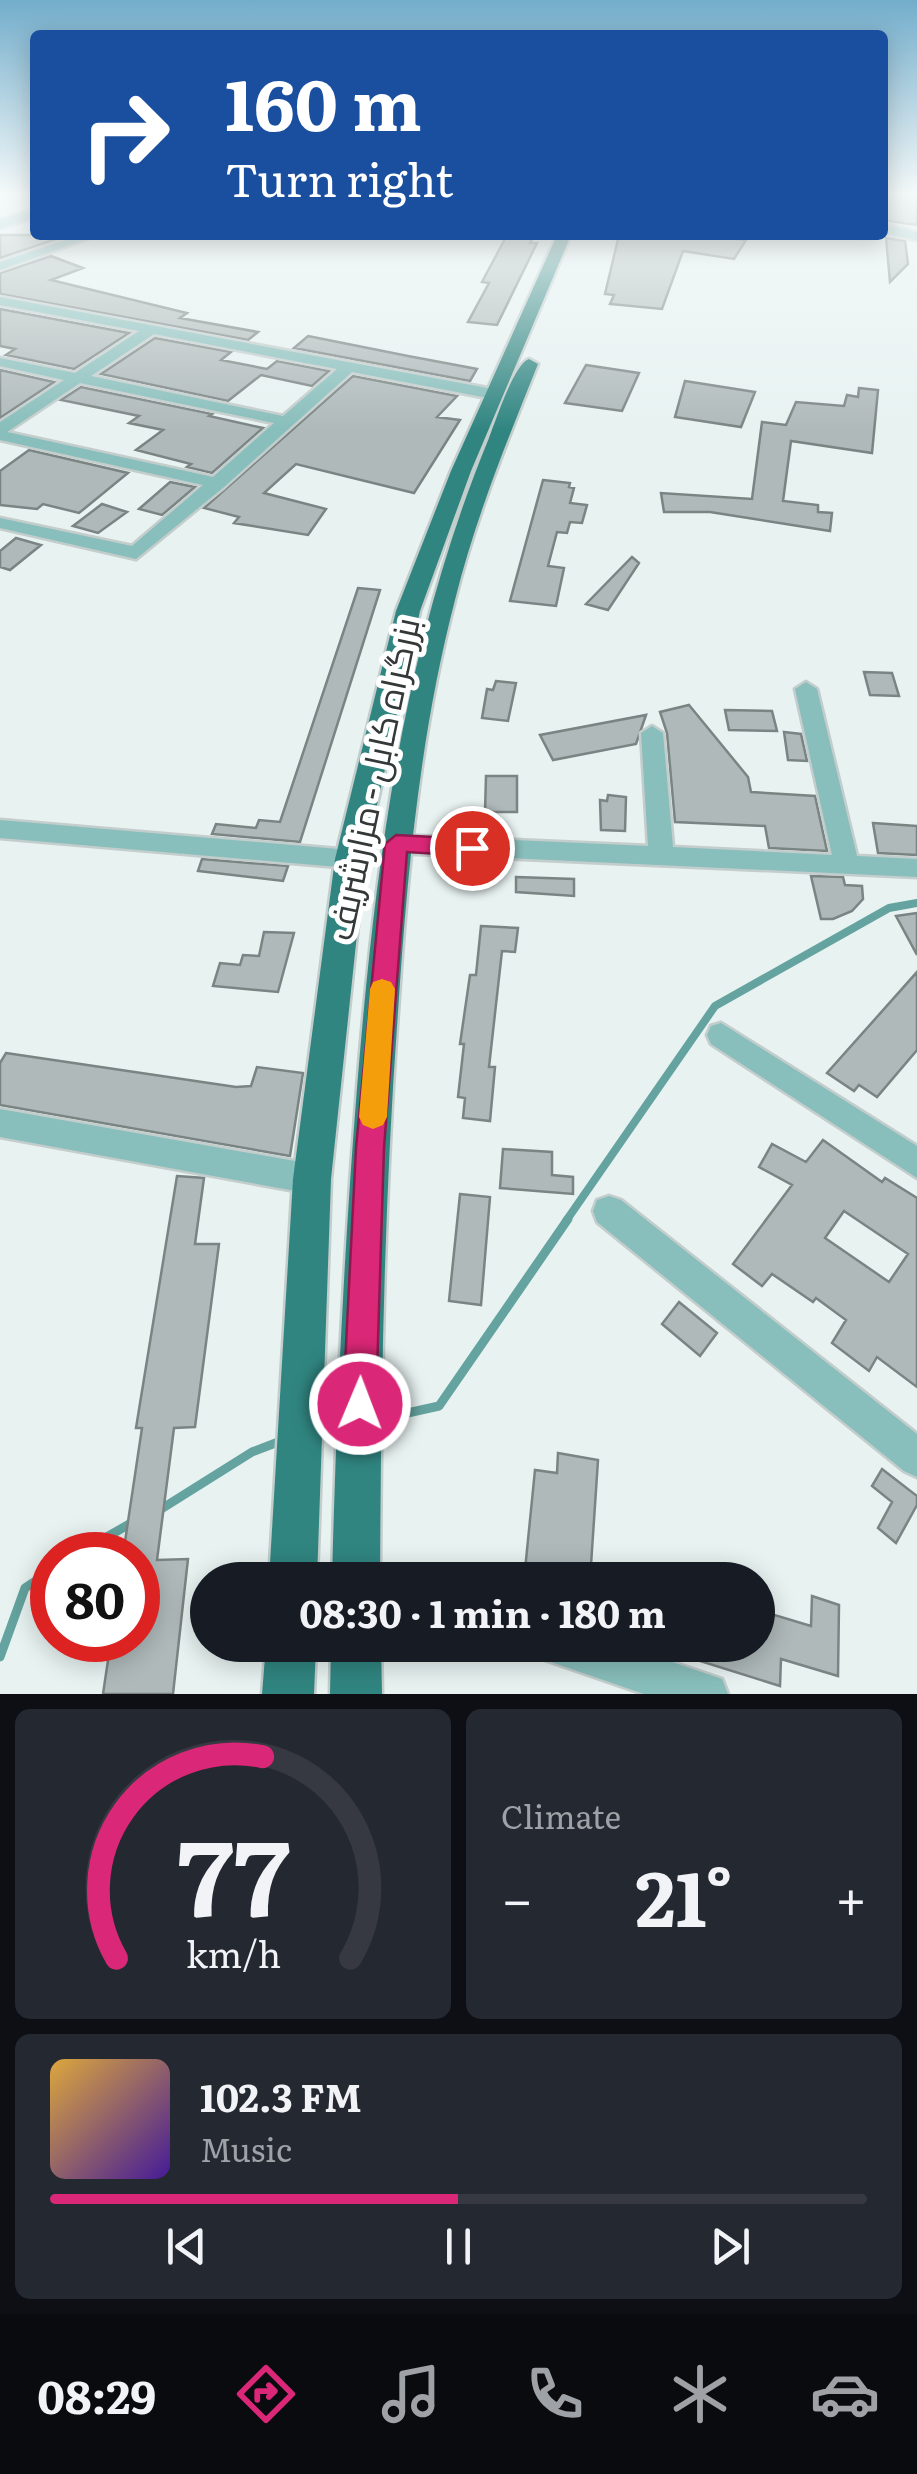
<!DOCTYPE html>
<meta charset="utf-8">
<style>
:root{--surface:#171b24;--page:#242831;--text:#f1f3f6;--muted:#9ea1a6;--line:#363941;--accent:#db2777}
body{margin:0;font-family:Literata,Cairo,serif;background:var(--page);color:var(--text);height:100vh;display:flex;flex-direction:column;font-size:38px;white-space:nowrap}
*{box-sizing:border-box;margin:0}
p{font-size:32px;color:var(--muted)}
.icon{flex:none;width:55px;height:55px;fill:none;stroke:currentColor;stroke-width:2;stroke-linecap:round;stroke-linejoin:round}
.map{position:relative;height:1694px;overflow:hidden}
.drawer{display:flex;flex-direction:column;gap:15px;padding:15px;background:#0d0f14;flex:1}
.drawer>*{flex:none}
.top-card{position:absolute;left:30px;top:30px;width:858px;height:210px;border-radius:10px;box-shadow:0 5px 25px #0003;background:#1a4fa0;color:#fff;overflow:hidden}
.speed{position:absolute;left:30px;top:1532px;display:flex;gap:20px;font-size:50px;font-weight:700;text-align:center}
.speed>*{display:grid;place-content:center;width:130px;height:130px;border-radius:50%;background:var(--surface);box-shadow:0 5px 25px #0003;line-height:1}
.speed .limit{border:15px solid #d22;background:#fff;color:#111}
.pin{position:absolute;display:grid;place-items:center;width:85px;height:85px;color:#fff;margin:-42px;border:5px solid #fff;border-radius:50%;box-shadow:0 2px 10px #0007}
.me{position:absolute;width:110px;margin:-55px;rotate:1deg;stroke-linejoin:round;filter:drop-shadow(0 0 8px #0008)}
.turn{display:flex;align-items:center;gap:35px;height:210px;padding:0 30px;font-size:45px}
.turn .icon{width:130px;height:130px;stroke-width:2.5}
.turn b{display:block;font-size:70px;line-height:85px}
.big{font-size:75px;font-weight:700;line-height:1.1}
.drawer .card{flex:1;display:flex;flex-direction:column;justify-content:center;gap:15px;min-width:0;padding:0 35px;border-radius:15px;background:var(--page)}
.drawer .dial{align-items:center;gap:0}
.dial svg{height:260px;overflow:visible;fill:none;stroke:var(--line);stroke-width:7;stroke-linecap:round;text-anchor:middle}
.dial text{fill:var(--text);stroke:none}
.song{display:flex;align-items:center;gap:30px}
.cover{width:120px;height:120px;border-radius:15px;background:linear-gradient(135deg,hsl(40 70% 55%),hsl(260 70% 35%))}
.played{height:10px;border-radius:5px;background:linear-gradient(90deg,var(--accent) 50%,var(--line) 50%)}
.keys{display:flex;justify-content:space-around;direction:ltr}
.heat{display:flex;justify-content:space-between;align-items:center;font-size:55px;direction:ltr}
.drawer .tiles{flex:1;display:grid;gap:15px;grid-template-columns:1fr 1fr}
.card:last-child{grid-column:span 2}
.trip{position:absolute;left:190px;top:1562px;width:585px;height:100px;border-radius:50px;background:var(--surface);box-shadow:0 5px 25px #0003;font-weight:700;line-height:100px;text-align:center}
.tab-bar{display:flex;height:160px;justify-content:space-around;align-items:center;background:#090b0e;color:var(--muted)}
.tab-bar .icon{width:70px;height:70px}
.tab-bar .current{color:var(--accent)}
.tab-bar b{font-size:45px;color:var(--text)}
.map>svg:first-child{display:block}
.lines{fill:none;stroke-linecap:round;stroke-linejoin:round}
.stream-far1{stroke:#64a39f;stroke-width:8}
.stream{stroke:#64a39f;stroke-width:9}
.building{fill:#afb9b9;stroke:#7a8483;stroke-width:2.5;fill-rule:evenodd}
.minor-casing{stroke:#c3cdcc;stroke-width:5}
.tertiary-casing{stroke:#c3cdcc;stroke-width:5}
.trunk-casing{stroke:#c3cdcc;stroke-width:5}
.minor{fill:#88bebb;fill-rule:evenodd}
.tertiary{fill:#88bebb;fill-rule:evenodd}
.trunk{fill:#308581;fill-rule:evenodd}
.route{fill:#db2777;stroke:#8e194d;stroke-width:2.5}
.slow{fill:#f59e0b}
.labels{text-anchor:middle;stroke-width:10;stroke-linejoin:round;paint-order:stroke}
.street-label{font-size:35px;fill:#343838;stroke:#fff}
</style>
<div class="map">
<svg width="917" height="1694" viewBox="0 0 917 1694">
<rect width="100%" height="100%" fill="#e7f2f1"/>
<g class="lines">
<path class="stream-far1" d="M 566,1221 L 715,1006 L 889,908 L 917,903"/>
<path class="stream" d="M 376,1420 L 439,1406 L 568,1219
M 318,1433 L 344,1427
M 158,1511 L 252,1452 L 286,1439
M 75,1555 L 133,1522
M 0,1657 L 25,1588 L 52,1570"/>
</g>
<path class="building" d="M 882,193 L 917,193 L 917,225 L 882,220 Z
M 0,235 L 68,235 L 0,258 Z
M 507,235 L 533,238 L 530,243 L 537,243 L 497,325 L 468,322 L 489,283 L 482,282 Z
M 619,235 L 705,235 L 746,240 L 734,259 L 683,251 L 662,309 L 610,304 L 614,295 L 605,294 Z
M 886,238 L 905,241 L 908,264 L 890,282 Z
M 51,256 L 83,268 L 51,280 L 187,313 L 180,318 L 258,332 L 248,340 L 0,294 L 0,273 Z
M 0,309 L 129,333 L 74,369 L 6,355 L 15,349 L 0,346 Z
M 308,336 L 408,356 L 477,369 L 470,381 L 294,348 Z
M 155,338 L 231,352 L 221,360 L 267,369 L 277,361 L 329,371 L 312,386 L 261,375 L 228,401 L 101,374 Z
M 586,365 L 639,373 L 622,411 L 565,403 Z
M 0,370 L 54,382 L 0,418 Z
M 353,376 L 457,396 L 437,417 L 460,420 L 414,493 L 296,464 L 264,493 L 326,509 L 308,535 L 234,523 L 239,517 L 204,508 Z
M 685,381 L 755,392 L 741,427 L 675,417 Z
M 81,387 L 212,414 L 209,416 L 263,428 L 212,473 L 187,467 L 191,464 L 136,450 L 163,430 L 129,423 L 139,416 L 61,400 Z
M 859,388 L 878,390 L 872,453 L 791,441 L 783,501 L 818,505 L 818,512 L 832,513 L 830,531 L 710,512 L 664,512 L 661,493 L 752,499 L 762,422 L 786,425 L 796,402 L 844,406 L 847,395 L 858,397 Z
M 29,450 L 98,466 L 128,473 L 79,513 L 43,504 L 37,509 L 0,505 L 0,471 Z
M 543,480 L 570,483 L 569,487 L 574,488 L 570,503 L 587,505 L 582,523 L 570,522 L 567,533 L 557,532 L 548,566 L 564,568 L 556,606 L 510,601 Z
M 170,482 L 195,487 L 162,515 L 139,509 Z
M 102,504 L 127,512 L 98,533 L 73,526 Z
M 16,538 L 41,545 L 10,570 L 0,567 L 0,551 Z
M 632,557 L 639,563 L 608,610 L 586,604 Z
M 358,588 L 380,590 L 300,842 L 212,834 L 216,824 L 256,828 L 259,820 L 280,822 Z
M 864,672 L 892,673 L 899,696 L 870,695 Z
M 496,681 L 516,683 L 508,721 L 482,718 L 487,689 L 493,690 Z
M 689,705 L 748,777 L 751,792 L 815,796 L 827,851 L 769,848 L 765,826 L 675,822 L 667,733 L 660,712 Z
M 725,710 L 772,711 L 777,731 L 729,730 Z
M 646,715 L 636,744 L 553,760 L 540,735 Z
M 784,732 L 801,734 L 807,761 L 788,760 Z
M 486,776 L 517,776 L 517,812 L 485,812 Z
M 608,795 L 626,797 L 625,831 L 601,830 L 600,800 L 607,801 Z
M 873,823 L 917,826 L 917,855 L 878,853 Z
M 202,859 L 288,866 L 283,881 L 198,871 Z
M 811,876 L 843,877 L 845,885 L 862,886 L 863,899 L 852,911 L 833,919 L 821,919 Z
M 516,877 L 574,879 L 574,896 L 516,892 Z
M 917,913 L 917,955 L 896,916 Z
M 481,926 L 518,928 L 515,952 L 502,951 L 489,1067 L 495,1067 L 490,1121 L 463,1118 L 465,1098 L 458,1097 L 464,1044 L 460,1044 L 470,975 L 476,975 Z
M 264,932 L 294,933 L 278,992 L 213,986 L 220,963 L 240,965 L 243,955 L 259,956 Z
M 917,972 L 917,1050 L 877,1097 L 859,1085 L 854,1091 L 827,1073 Z
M 6,1053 L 236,1087 L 251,1086 L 257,1067 L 303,1073 L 290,1156 L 0,1105 L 0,1063 Z
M 823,1140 L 882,1182 L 885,1178 L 917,1198 L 917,1387 L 877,1357 L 869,1371 L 832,1343 L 846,1320 L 816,1298 L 813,1302 L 772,1274 L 762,1286 L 733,1264 L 792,1185 L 759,1167 L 772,1144 L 806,1162 ZM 844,1211 L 908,1254 L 889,1282 L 825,1238 Z
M 503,1149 L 552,1152 L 552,1175 L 573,1177 L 573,1194 L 500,1188 Z
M 177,1176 L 204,1178 L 195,1244 L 219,1244 L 195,1427 L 174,1428 L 157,1560 L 188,1559 L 173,1694 L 103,1694 L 111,1640 L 138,1640 L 138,1555 L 123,1555 L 142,1428 L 136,1428 Z
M 460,1194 L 490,1197 L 481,1305 L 449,1301 Z
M 679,1302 L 717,1333 L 700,1356 L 662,1324 Z
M 558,1453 L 598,1460 L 590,1580 L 524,1580 L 535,1470 L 557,1473 Z
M 882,1469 L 917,1496 L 917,1505 L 896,1543 L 878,1528 L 892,1502 L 872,1486 Z
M 812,1596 L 839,1605 L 838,1676 L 781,1659 L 780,1686 L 662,1649 L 662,1645 L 758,1645 L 758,1610 L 811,1626 Z"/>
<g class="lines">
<g class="minor-casing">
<path id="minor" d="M 35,209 L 35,217 L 0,228 L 0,220 Z
M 80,235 L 98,235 L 0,270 L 0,262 Z
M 0,297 L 493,389 L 501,394 L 493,399 L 352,372 L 224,487 L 136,559 L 0,528 L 0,518 L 132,546 L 203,485 L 0,440 L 0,422 L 64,380 L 0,366 L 0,358 L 75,373 L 139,331 L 0,305 ZM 154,334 L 337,369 L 283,416 L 91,376 ZM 80,383 L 274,423 L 213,477 L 7,432 Z
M 806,682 L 817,689 L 857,856 L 917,859 L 917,877 L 397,853 L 388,850 L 385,844 L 388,838 L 397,835 L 648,846 L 641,733 L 652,726 L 663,733 L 673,847 L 832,855 L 795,689 Z
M 0,820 L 350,850 L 359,852 L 363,859 L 359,866 L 350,868 L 0,838 Z
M 721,1023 L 917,1146 L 917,1178 L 711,1044 L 707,1035 L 711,1026 Z
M 0,1109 L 312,1164 L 323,1168 L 328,1179 L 323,1190 L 312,1194 L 0,1137 Z
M 609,1196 L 621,1200 L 917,1434 L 917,1477 L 904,1471 L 597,1222 L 593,1211 L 597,1200 Z
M 539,1645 L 623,1645 L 722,1679 L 728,1694 L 644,1694 L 545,1660 Z"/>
</g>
<g class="tertiary-casing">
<path id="tertiary" d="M 882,224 L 917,232 L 917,240 L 882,233 Z"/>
</g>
<g class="trunk-casing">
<path id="trunk" d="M 557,235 L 571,235 L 471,471 L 420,611 L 365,859 L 331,1179 L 317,1580 L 269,1580 L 293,1179 L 335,859 L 396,611 L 451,471 Z
M 529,359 L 538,364 C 507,441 475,519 455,600 C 420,734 407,874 398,1012 C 384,1201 381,1391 380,1580 L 332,1580 C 336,1416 344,1252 357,1088 C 375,865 403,646 489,438 C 496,420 514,364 529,359 Z
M 266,1645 L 316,1645 L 314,1694 L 262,1694 Z
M 331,1645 L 381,1645 L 382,1694 L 330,1694 Z"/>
</g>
<use href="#minor" class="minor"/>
<use href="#tertiary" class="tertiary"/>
<use href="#trunk" class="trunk"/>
</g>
<linearGradient id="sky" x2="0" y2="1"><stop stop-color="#73adcb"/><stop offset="0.45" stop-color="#f4f9f9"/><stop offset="1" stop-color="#f4f9f9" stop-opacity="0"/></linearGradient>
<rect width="917" height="430" fill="url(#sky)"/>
<path class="route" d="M 396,835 L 472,839 L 484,848 L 472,856 L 407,852 L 384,1148 L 376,1404 L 371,1416 L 360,1421 L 348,1416 L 343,1404 L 356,1148 L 385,844 Z"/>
<path class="slow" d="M 382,979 L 391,982 L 395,989 L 387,1117 L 383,1125 L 373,1129 L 363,1125 L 359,1117 L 370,989 L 373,982 Z"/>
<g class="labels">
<g class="street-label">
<text transform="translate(374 779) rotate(-78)" y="12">بزرگراه کابل - مزارشریف</text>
</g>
</g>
</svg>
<div class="speed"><div class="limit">80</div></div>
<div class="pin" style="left:472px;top:848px;background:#d93025"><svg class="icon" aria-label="arrive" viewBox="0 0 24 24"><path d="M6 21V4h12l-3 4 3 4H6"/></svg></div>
<svg class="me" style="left:360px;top:1404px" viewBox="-20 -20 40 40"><circle r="17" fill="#db2777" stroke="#fff" stroke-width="3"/><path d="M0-11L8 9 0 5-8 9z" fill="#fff"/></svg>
<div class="trip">08:30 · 1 min · 180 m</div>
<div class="top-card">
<div class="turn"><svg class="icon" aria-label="right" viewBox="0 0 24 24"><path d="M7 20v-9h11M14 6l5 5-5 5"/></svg><div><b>160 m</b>Turn right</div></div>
</div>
</div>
<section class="drawer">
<div class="tiles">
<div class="card dial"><svg viewBox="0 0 100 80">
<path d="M14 69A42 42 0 1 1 86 69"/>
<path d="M14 69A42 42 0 0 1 59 7" stroke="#db2777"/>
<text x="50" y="56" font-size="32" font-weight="700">77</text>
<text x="50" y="72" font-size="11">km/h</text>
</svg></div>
<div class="card"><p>Climate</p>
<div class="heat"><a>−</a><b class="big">21°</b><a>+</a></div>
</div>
<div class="card">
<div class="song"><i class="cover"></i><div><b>102.3 FM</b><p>Music</p></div></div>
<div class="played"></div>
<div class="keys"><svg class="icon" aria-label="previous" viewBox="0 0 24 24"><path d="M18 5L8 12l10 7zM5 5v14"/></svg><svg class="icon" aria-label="pause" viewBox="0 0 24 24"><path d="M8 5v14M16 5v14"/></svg><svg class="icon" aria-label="next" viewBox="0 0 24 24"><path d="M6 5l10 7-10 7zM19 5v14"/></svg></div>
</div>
</div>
</section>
<nav class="tab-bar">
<b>08:29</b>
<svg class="icon current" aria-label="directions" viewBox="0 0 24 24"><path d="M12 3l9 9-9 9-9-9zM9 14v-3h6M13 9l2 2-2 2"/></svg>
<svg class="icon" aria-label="music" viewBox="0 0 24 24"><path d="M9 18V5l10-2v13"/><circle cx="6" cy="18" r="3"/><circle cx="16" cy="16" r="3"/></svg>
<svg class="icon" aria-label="phone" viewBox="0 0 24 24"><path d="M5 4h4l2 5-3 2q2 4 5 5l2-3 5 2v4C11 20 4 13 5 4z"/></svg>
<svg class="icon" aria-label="climate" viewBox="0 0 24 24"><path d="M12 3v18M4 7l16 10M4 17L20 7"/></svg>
<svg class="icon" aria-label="car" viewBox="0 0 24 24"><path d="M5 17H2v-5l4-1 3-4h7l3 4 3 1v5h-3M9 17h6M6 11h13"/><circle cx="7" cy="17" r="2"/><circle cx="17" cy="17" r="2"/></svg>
</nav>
